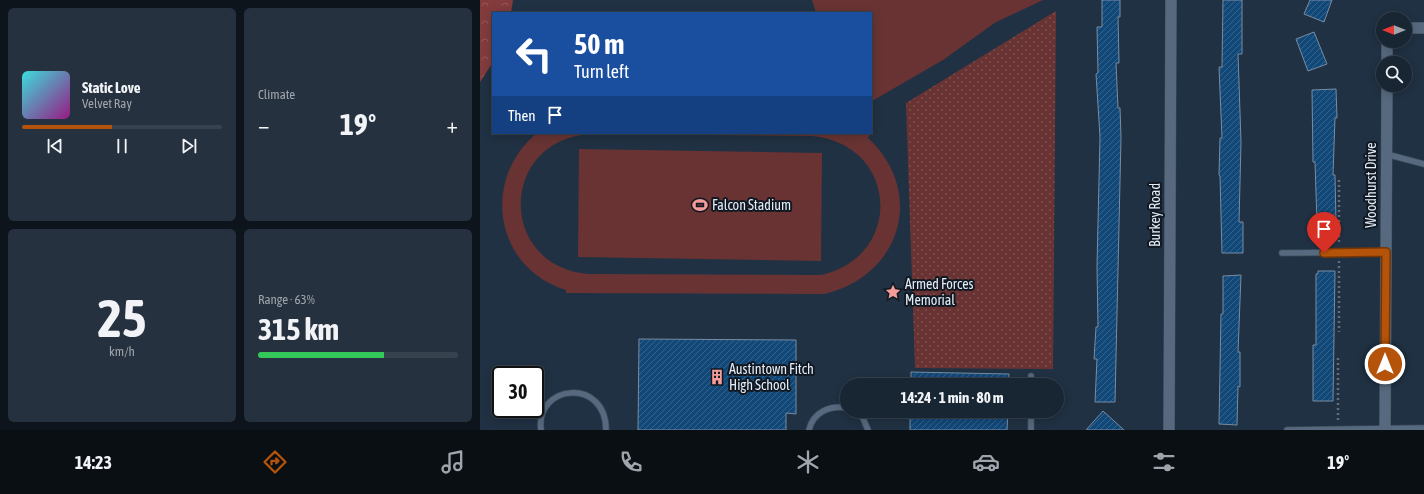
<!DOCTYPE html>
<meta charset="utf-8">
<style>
:root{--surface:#182532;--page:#25313e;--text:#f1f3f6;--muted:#9fa5ac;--line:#36424d;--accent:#b45309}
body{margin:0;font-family:"Asap Condensed",sans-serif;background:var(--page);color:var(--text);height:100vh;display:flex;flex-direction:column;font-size:15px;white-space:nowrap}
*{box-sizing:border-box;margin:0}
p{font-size:13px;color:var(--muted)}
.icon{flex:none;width:22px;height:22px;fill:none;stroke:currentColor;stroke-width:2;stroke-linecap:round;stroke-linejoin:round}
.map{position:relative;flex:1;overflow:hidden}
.sheet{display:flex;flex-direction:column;gap:8px;padding:8px;background:#0d141c;width:480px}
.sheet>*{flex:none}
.banner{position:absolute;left:12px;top:12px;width:380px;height:122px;border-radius:0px;box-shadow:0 2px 10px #0003,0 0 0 1px var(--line);background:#1a4fa0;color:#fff;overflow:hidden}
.needle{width:26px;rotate:270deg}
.fabs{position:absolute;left:896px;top:12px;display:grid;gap:8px}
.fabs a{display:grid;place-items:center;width:36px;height:36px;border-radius:50%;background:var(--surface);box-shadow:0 2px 10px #0003,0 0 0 1px var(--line);font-size:20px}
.speed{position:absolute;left:12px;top:366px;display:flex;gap:8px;font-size:20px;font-weight:700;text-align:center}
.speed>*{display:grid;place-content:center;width:52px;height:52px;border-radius:50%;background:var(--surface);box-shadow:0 2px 10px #0003,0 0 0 1px var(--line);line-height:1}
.speed .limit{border:2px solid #111;border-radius:6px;background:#fff;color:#111}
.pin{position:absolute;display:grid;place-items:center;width:34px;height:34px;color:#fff;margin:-41px -17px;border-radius:50% 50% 50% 0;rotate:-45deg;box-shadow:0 0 4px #0007}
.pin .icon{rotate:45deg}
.me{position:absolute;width:44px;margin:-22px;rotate:0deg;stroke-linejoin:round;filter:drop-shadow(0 0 3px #0008)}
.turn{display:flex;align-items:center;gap:14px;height:84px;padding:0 16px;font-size:18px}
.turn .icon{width:52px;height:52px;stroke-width:2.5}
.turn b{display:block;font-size:28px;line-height:34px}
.then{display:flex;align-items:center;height:38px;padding:0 16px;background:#0003;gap:8px;font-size:15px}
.big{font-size:30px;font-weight:700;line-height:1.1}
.sheet .card{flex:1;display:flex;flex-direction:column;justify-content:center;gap:6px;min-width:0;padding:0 14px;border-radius:6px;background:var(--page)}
.sheet .dial{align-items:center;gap:0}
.dial b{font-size:52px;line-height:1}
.song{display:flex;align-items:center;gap:12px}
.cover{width:48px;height:48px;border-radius:6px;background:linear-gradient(135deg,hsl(180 70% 55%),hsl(310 70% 35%))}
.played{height:4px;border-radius:2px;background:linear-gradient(90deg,var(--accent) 45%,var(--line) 45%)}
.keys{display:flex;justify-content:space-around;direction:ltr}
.heat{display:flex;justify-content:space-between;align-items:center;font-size:22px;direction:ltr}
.charge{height:6px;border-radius:3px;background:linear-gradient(90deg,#34c759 63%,var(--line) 0)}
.sheet .tiles{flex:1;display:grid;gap:8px;grid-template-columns:repeat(2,1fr)}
.trip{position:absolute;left:360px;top:378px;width:224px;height:40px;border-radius:20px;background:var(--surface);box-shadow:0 2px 10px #0003,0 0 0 1px var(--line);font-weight:700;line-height:40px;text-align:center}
.tabs{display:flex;height:64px;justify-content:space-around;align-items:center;background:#0a0f14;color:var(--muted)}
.tabs .icon{width:28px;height:28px}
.tabs .selected{color:var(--accent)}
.tabs b{font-size:18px;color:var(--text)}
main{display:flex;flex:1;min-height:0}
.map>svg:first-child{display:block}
.grass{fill:#693333;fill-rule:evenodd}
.forest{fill:url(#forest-crowns)}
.park{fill:url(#park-dots)}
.building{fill:url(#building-hatch);stroke:#788ca2}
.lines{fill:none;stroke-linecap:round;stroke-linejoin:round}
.service-casing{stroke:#3c4c5b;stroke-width:7}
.minor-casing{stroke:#3c4c5b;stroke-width:12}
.path{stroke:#606f7f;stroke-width:2.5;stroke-dasharray:2 3;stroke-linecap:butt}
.service{stroke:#56697e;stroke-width:5.5}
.minor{stroke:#56697e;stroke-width:11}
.route-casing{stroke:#753606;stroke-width:10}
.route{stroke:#b45309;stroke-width:7}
.labels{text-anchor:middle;stroke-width:4;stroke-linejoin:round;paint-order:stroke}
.street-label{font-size:14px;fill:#e2edf9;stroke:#111821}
.poi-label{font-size:14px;fill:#e2edf9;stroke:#111821;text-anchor:start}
</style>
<main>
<section class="sheet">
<div class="tiles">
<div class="card">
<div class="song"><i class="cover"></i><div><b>Static Love</b><p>Velvet Ray</p></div></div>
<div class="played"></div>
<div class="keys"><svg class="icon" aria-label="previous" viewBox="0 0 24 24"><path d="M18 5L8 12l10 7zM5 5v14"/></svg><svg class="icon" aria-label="pause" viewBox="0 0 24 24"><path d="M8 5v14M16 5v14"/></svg><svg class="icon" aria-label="next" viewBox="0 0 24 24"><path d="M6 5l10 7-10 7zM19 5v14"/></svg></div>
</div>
<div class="card"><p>Climate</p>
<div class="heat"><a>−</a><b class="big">19°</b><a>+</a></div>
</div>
<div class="card dial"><b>25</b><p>km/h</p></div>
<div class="card"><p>Range · 63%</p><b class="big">315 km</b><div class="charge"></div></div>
</div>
</section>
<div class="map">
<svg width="944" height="430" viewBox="0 0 944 430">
<defs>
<pattern id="forest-crowns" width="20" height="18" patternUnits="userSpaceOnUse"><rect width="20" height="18" fill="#833b3c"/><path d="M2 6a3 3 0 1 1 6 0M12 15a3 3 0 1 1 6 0" fill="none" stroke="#945859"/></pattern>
<pattern id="park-dots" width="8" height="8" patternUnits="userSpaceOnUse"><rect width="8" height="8" fill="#693333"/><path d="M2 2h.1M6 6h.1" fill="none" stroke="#7e5151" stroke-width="1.8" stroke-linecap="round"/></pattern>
<pattern id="building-hatch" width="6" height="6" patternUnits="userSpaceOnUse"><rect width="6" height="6" fill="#124878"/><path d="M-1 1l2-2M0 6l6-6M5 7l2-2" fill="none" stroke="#34638c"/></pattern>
</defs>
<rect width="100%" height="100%" fill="#203143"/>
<path class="grass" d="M 332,0 L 563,0 L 516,22 L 463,60 L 392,101 L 391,13 L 336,13 Z
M 57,133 L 389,133 L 389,137 L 387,137 C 447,192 421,276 344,294 L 86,293 L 86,290 C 14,268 1,179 57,133 ZM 110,134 L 332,136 C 418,144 425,256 341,275 L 108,274 C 17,266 19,140 110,134 Z
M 99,149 L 342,153 L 341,261 L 98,257 Z"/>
<path class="forest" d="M 0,0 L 33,0 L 31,13 L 13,13 L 13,62 L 0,82 Z"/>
<path class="park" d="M 576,11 L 573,369 L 435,368 L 426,103 Z"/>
<path class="building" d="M 622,0 L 640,0 L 640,17 L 638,17 L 639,63 L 636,63 L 638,108 L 640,108 L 641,137 L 635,402 L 615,402 L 617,359 L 614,359 L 616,327 L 618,327 L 617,266 L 620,137 L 616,74 L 618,73 L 617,27 L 622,27 Z
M 743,0 L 762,0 L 762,54 L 758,54 L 761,142 L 759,222 L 763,222 L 763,253 L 742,253 L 740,176 L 739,175 L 740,138 L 742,138 L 739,67 L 742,67 Z
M 830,0 L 852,0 L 844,22 L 824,14 Z
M 834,32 L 847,64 L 828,71 L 816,39 Z
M 856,89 L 857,118 L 855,118 L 853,175 L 855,175 L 856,223 L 837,224 L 835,162 L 833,162 L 832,90 Z
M 838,271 L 855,271 L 853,401 L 833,401 L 833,345 L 836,345 L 836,274 L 838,274 Z
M 761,275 L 758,352 L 760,352 L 760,387 L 758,386 L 757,425 L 739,424 L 741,314 L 743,314 L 743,276 Z
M 159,339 L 316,340 L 316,414 L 306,413 L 306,430 L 158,430 Z
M 431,372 L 529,374 L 528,385 L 431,385 Z
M 430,411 L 528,411 L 527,430 L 430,430 Z
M 623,411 L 644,430 L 606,430 Z"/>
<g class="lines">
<g class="service-casing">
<path id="service" d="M 906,154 L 944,164
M 802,253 L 906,252
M 551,376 L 551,385
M 375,411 L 383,418 L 388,430
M 551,411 L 551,430
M 61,430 C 55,384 126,377 126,430
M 329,430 C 333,412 350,405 367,408
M 807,430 L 944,428"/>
</g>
<g class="minor-casing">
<path id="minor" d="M 925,28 L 944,28
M 907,63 L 907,41
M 689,430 L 691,0
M 905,430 L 907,85"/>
</g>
<path class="path" d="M 859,180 L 859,244
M 859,261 L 859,332
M 858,420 L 858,356"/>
<use href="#service" class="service"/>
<use href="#minor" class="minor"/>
</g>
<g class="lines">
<g class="route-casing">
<path id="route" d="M 844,253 L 906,252 L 905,364"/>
</g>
<use href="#route" class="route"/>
</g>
<defs>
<g id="stadium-bare" transform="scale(1.2)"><path d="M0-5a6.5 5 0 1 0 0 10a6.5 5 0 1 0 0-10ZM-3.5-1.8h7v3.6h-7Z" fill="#f59b99" stroke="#111821" stroke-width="2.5" paint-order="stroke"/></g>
<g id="sight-bare" transform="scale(1.2)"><path d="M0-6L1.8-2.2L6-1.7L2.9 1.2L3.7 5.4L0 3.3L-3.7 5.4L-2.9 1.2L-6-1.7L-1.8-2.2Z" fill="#f59b99" stroke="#111821" stroke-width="2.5" paint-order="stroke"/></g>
<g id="building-bare" transform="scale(1.2)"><path d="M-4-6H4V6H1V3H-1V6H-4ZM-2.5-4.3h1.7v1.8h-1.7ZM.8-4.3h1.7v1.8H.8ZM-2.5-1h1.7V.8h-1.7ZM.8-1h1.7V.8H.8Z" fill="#f59b99" stroke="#111821" stroke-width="2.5" paint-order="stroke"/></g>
</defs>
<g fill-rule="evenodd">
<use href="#stadium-bare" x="220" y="205"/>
<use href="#sight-bare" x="413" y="292"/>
<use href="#building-bare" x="237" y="377"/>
</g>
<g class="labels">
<g class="street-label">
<text transform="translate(891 185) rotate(-90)" y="5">Woodhurst Drive</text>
<text transform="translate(675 215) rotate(-90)" y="5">Burkey Road</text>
</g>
<g class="poi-label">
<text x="232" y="210">Falcon Stadium</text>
<text x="425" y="289">Armed Forces<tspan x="425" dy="16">Memorial</tspan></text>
<text x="249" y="374">Austintown Fitch<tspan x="249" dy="16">High School</tspan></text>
</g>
</g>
</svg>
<div class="fabs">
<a><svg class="needle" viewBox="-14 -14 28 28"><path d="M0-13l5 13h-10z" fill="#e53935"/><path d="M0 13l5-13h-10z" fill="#9fa5ac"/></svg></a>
<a><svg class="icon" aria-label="search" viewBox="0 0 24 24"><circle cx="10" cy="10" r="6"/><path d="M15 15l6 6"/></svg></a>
</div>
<div class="speed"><div class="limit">30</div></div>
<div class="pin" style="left:844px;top:253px;background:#d93025"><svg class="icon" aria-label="arrive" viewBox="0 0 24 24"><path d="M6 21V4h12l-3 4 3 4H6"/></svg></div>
<svg class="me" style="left:905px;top:364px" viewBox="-20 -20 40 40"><circle r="17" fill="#b45309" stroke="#fff" stroke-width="3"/><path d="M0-11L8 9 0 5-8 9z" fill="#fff"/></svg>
<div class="trip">14:24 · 1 min · 80 m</div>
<div class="banner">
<div class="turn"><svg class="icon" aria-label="left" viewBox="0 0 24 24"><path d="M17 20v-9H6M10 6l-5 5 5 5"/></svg><div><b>50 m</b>Turn left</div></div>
<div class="then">Then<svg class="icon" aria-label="arrive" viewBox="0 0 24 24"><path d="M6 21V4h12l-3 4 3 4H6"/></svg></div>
</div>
</div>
</main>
<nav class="tabs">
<b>14:23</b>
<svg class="icon selected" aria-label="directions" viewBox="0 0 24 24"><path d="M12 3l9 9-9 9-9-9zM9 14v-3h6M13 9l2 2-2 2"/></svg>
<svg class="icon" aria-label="music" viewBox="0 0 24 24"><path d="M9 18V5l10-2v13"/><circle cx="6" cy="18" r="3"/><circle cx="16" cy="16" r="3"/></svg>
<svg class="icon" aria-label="phone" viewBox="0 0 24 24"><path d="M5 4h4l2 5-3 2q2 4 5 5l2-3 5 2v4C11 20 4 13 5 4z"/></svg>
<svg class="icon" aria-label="climate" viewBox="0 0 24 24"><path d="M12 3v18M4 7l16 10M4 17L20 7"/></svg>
<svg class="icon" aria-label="car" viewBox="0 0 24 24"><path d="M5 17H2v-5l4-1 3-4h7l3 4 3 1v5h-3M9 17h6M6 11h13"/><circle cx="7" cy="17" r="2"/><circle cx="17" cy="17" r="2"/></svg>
<svg class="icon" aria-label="filters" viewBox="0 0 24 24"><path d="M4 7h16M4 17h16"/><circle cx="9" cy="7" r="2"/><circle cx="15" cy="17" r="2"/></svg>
<b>19°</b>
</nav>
